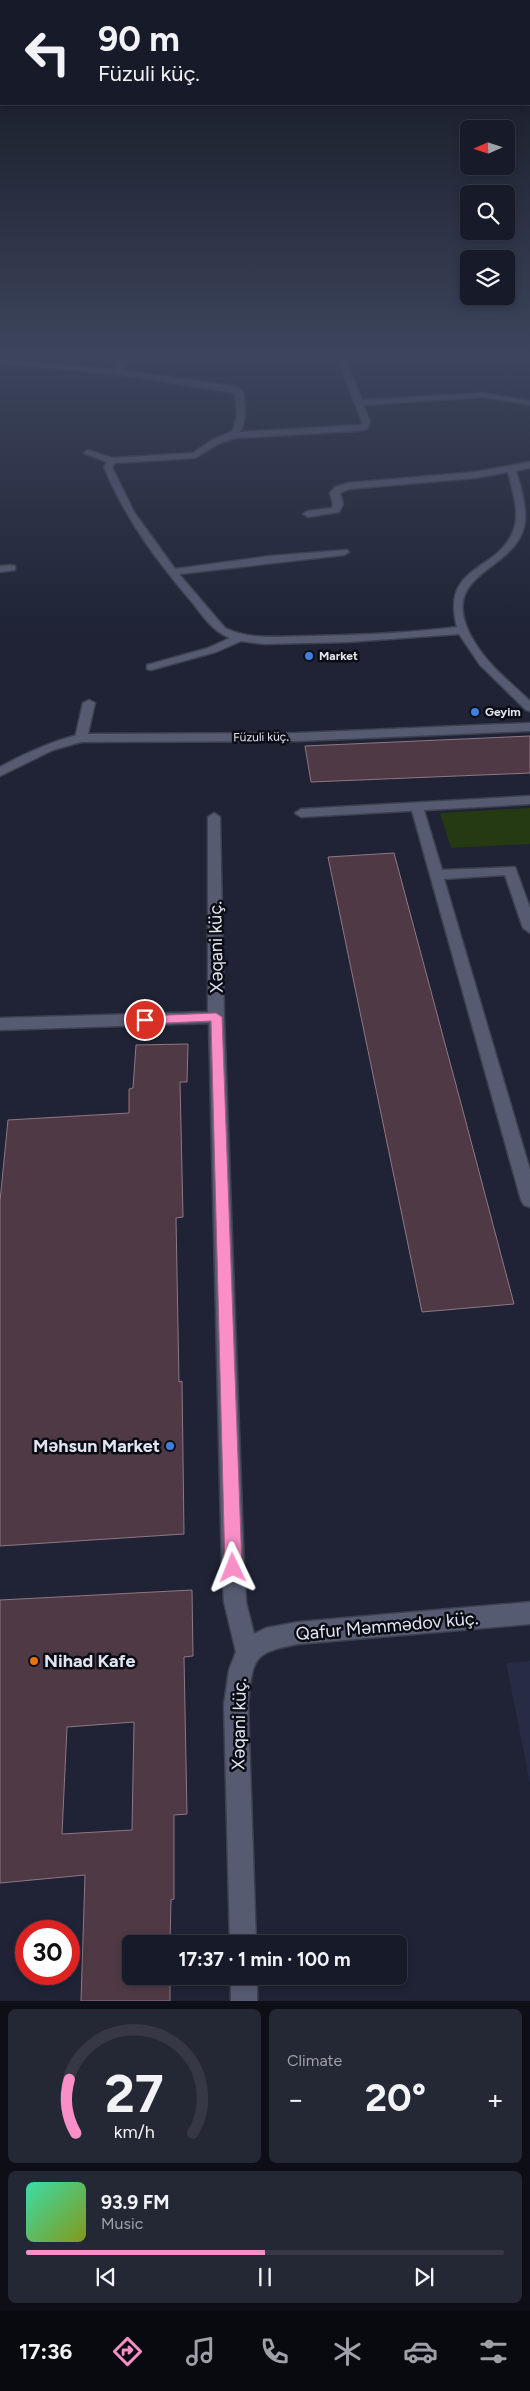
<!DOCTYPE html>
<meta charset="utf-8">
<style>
:root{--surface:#171a28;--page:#242734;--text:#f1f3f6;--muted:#9ea1a8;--line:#363845;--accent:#fa8fc8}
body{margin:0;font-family:Figtree,sans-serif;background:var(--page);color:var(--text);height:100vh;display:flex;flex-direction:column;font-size:19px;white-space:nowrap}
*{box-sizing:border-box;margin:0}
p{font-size:16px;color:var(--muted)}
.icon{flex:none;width:28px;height:28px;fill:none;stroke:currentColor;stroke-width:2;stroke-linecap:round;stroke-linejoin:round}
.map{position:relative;height:2001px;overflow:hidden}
.drawer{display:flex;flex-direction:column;gap:8px;padding:8px;background:#0d0e16;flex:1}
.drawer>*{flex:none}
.top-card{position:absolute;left:0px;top:0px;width:530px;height:105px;box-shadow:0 2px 8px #0003,0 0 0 1px var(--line);background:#171a28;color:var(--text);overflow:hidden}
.needle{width:32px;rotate:267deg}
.buttons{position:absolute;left:460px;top:120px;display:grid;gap:10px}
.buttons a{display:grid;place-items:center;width:55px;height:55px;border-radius:8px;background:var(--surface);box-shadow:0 2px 8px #0003,0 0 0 1px var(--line);font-size:25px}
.speed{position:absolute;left:15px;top:1920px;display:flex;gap:10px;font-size:25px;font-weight:700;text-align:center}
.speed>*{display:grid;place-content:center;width:65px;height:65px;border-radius:50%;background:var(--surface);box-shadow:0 2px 8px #0003,0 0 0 1px var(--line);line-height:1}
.speed .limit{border:8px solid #d22;background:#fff;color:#111}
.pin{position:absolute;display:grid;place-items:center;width:42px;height:42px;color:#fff;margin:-21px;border:2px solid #fff;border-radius:50%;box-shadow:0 1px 5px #0007}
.me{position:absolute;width:55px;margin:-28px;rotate:358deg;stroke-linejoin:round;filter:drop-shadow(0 0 4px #0008)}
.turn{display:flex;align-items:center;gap:18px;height:105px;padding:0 15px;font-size:22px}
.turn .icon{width:65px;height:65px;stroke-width:2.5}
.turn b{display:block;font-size:35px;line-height:42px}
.big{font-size:38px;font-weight:700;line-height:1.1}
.drawer .card{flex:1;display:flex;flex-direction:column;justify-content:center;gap:8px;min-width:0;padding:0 18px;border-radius:8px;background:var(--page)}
.drawer .dial{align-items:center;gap:0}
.dial svg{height:130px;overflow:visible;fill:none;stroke:var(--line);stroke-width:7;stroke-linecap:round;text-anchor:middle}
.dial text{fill:var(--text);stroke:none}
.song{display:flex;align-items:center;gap:15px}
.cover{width:60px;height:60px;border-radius:8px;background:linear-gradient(135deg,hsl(160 70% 55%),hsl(70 70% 35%))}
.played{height:5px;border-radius:2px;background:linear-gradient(90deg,var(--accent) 50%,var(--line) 50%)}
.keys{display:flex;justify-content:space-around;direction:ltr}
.heat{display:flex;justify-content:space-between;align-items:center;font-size:28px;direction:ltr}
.drawer .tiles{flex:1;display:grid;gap:8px;grid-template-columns:1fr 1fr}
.card:last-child{grid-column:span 2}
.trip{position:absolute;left:122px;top:1935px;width:285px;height:50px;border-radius:8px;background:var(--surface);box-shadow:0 2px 8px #0003,0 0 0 1px var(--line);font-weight:700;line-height:50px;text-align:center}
.tabs{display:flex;height:80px;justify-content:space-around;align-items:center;background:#090a10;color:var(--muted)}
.tabs .icon{width:35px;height:35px}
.tabs .on{color:var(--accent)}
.tabs b{font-size:22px;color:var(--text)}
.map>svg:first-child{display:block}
.built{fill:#272b43}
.green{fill:#253913}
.building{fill:#4f3944;stroke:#8f7783;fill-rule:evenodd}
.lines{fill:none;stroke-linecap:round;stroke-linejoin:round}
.lane-casing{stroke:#3d404f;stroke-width:3}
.street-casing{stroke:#3d404f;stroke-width:3}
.lane{fill:#575b71;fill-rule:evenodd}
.street{fill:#575b71;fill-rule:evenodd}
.route{fill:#fa8fc8;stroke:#a25d82}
.shop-dot{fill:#3f7fe0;stroke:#0b0d15;stroke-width:2}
.food-dot{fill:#e8710a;stroke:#0b0d15;stroke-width:2}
.labels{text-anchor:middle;stroke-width:5;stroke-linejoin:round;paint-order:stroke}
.far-poi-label{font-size:12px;font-weight:bold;fill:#e2e5f1;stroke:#0b0d15;text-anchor:start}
.far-street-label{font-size:12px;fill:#e2e5f1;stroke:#0b0d15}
.near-street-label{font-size:18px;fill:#e2e5f1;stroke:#0b0d15}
.near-poi-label{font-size:18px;font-weight:bold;fill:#e2e5f1;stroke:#0b0d15;text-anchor:end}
</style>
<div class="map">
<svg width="530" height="2001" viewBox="0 0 530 2001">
<rect width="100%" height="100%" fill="#1f2335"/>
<path class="built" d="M 530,1661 L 530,1784 L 506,1663 Z"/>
<path class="green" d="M 530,808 L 530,844 L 451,848 L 440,813 Z"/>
<path class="building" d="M 530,736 L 530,773 L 311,782 L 305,746 Z
M 394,853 L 463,1111 L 514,1304 L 422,1312 L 328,857 Z
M 188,1044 L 187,1082 L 180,1082 L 183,1217 L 176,1218 L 179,1382 L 182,1381 L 184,1534 L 0,1546 L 0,1201 L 8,1120 L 129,1113 L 129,1089 L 133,1088 L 136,1045 Z
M 192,1590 L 193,1656 L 184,1657 L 187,1814 L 174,1815 L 174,1899 L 171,1900 L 170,1944 L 131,1944 L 131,1976 L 170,1976 L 170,2001 L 81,2001 L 85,1875 L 0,1883 L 0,1600 ZM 134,1722 L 132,1830 L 62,1834 L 67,1727 Z"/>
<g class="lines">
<g class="lane-casing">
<path id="lane" d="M 89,700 L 95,703 L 87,738 L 81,742 L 75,738 L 83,703 Z
M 530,796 L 530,804 L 301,817 L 295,813 L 301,809 Z"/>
</g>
<g class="street-casing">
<path id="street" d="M 335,352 L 343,352 L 362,400 L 483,393 L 530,401 L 530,405 L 483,397 L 363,405 L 370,422 L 367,429 L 356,431 L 235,438 L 218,444 L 195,458 L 115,463 L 112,467 L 134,512 L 175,569 L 270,556 L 347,550 L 349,552 L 344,555 L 179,574 L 225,628 C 253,641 281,636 311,636 C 360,635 409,633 457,627 C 440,563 499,573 514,529 C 520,513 512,488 508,472 L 475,478 L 349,489 L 340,493 L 343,504 L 339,512 L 308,517 L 303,514 L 308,511 L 332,508 L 333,504 L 330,493 L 335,487 L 348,483 L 475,472 L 530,462 L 530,468 L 516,471 C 521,487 528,510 524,527 C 512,574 432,573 475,643 C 489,666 511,683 530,701 L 530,711 L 526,710 L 480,665 L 459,634 L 349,642 L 264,644 L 241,641 L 216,652 L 151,670 L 147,669 L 147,665 L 208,648 L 230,638 C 213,632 203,616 192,602 C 156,560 125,518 104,467 L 107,462 L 84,453 L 88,450 L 112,458 L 193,453 L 212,440 L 233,431 L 237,415 L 235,393 L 115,374 L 0,363 L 0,359 L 113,370 L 127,353 L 133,353 L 133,357 L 120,370 L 238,387 L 243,392 C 245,406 247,420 240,432 L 361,425 L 362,422 Z
M 11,565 L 15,566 L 15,570 L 0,572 L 0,566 Z
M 530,723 L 530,731 L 298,741 L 81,742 L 53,750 L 0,776 L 0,767 C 26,753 52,741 81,734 L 298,733 Z
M 417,803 L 423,807 L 442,870 L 515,867 L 530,908 L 530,933 L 523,928 L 505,875 L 444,879 L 530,1170 L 530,1207 L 524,1205 L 521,1200 L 411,807 Z
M 214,813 L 220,817 L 224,1017 L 244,1567 L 246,1602 L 254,1634 L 266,1628 L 298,1622 L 530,1602 L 530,1624 L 298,1644 C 251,1653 253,1659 248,1704 L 256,1944 L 230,1944 L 224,1704 L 229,1670 L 236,1652 L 224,1602 L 222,1567 L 209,1023 L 0,1030 L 0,1018 L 208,1012 L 208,817 Z
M 231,1976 L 257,1976 L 257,2001 L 231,2001 Z"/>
</g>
<use href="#lane" class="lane"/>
<use href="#street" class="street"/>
</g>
<linearGradient id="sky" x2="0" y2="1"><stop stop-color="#11131d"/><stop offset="0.56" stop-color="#3c455c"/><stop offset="1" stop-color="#3c455c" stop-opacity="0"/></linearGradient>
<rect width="530" height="632" fill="url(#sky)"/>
<path class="route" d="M 216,1013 L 222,1017 L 242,1568 L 239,1573 L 233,1576 L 228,1573 L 225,1568 L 211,1021 L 145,1024 L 139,1020 L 145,1016 Z"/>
<g class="shop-dot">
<circle cx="309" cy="656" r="5"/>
<circle cx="475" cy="712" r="5"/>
<circle cx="170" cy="1446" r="5"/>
</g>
<circle class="food-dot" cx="34" cy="1661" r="5"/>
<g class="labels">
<g class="far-poi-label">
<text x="319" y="660">Market</text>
<text x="485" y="716">Geyim</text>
</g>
<g class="far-street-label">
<text transform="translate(261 737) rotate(-1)" y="4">Füzuli küç.</text>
</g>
<g class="near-street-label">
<text transform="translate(216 947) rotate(-91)" y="6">Xəqani küç.</text>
<text transform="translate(387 1626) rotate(-5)" y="6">Qafur Məmmədov küç.</text>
<text transform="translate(239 1724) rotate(-89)" y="6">Xəqani küç.</text>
</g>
<g class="near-poi-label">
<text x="160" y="1452">Məhsun Market</text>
<text x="44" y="1667" text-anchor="start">Nihad Kafe</text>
</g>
</g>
</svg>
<div class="buttons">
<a><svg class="needle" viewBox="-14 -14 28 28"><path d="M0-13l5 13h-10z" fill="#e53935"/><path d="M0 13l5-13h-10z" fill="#9ea1a8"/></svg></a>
<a><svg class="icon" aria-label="search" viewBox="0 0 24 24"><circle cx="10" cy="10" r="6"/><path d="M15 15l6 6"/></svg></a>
<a><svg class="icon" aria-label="layers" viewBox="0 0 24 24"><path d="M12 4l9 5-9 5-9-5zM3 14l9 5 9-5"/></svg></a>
</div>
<div class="speed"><div class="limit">30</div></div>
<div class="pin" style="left:145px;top:1020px;background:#d93025"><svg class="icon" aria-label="arrive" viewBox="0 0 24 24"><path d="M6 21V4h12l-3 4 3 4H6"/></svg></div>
<svg class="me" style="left:233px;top:1568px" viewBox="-20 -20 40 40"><path d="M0-17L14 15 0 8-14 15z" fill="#fa8fc8" stroke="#fff" stroke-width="4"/></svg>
<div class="trip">17:37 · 1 min · 100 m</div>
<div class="top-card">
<div class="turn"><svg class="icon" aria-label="left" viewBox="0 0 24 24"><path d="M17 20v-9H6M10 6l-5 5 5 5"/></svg><div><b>90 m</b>Füzuli küç.</div></div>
</div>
</div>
<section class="drawer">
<div class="tiles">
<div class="card dial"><svg viewBox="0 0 100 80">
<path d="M14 69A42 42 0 1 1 86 69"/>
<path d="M14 69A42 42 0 0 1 10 36" stroke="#fa8fc8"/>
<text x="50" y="56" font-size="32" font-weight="700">27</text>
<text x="50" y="72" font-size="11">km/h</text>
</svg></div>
<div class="card"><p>Climate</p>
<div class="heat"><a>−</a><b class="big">20°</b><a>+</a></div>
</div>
<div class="card">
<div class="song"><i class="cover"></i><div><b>93.9 FM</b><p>Music</p></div></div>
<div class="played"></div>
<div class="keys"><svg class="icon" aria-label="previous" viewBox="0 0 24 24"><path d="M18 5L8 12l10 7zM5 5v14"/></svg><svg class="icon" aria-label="pause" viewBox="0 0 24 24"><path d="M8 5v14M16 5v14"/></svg><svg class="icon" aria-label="next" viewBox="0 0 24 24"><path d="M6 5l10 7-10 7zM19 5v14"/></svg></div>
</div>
</div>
</section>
<nav class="tabs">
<b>17:36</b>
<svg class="icon on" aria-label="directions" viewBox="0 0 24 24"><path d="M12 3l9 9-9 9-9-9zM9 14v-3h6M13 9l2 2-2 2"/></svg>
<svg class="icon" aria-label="music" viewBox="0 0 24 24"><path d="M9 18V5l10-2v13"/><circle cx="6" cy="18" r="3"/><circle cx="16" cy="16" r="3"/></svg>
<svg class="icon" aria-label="phone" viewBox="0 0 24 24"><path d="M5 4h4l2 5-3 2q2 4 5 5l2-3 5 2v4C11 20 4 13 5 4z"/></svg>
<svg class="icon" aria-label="climate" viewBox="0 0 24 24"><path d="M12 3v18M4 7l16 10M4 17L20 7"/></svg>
<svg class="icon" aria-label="car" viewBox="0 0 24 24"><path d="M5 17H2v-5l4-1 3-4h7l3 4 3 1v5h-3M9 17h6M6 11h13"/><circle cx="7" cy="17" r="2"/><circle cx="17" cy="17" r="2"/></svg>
<svg class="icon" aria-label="filters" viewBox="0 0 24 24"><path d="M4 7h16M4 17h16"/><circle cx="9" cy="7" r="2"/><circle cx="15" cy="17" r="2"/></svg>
</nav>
